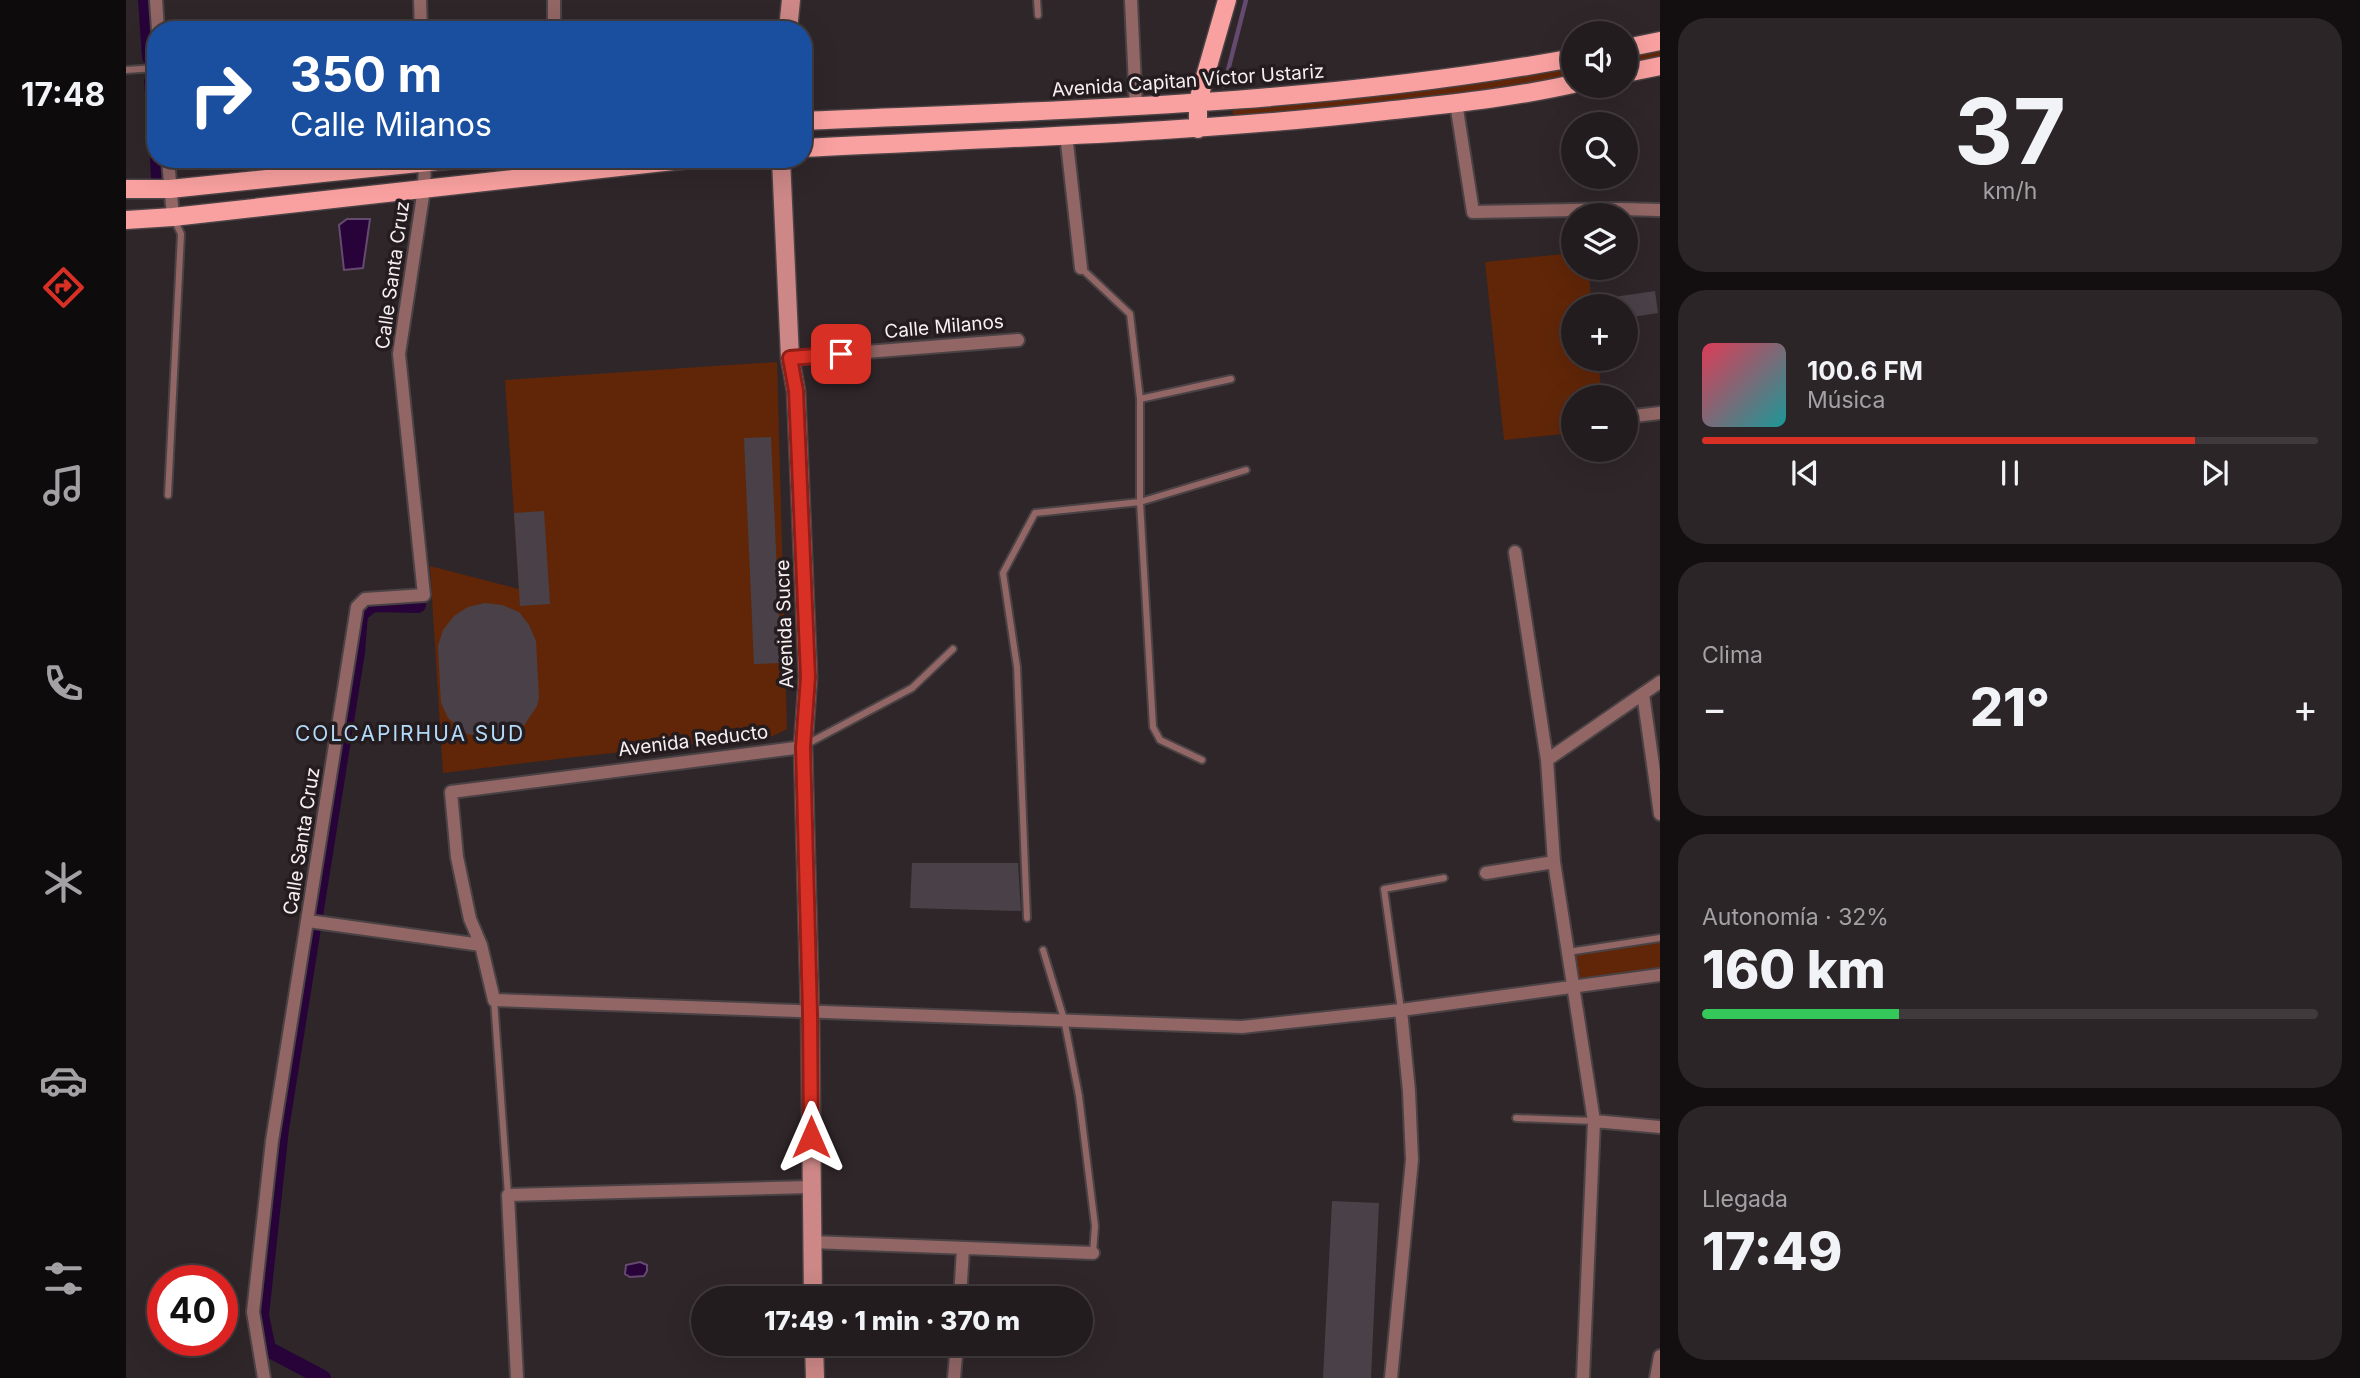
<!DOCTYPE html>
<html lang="es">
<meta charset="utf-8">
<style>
:root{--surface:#231c1f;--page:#2b2528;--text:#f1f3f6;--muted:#a3a1a4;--line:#403a3d;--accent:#d93025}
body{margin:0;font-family:Inter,sans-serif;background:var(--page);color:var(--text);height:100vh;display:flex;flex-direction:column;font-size:26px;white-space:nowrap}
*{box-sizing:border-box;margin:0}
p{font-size:23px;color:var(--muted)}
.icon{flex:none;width:38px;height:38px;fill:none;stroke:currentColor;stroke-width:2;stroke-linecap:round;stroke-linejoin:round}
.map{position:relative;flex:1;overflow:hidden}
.drawer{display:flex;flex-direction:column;gap:18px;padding:18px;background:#130f11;width:700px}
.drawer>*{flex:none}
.banner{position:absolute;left:21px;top:21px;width:665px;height:147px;border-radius:28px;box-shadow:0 7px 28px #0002,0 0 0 2px var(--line);background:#1a4fa0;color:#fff;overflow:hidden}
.buttons{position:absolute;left:1435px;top:21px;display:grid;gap:14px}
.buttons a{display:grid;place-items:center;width:77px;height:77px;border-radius:50%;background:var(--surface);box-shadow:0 7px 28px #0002,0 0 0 2px var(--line);font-size:35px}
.speed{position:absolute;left:21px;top:1265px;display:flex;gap:14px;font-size:35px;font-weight:700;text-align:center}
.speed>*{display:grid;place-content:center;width:91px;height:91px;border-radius:50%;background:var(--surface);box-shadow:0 7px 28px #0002,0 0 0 2px var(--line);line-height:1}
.speed .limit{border:10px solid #d22;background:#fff;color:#111}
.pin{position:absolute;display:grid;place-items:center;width:60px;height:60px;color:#fff;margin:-30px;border-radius:14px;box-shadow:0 4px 10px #0006}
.me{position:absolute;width:77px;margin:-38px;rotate:0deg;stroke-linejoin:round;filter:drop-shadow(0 0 5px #0008)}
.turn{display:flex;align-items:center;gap:24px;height:147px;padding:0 28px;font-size:32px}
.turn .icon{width:91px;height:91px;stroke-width:2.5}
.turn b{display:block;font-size:49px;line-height:60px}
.big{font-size:52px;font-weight:800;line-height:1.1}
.drawer .widget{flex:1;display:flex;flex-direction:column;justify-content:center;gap:10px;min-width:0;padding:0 24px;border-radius:28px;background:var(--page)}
.drawer .dial{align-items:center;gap:0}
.dial b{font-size:91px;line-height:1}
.song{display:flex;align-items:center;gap:21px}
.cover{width:84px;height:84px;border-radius:10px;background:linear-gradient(135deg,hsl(350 70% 55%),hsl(180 70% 35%))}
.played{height:7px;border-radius:4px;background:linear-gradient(90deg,var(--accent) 80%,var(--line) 80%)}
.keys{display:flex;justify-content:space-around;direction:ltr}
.heat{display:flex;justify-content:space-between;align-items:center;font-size:38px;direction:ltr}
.charge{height:10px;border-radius:5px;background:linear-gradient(90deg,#34c759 32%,var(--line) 0)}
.trip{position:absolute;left:565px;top:1286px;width:402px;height:70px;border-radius:35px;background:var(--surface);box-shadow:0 7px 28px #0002,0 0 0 2px var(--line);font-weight:800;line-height:70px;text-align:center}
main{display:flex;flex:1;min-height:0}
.tabs{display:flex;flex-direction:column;width:126px;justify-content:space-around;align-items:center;background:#0e0b0c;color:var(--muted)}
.tabs .icon{width:49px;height:49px}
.tabs .active{color:var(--accent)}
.tabs b{font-size:32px;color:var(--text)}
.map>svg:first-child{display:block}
.green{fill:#612608}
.water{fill:#270339;stroke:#654a70;stroke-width:2}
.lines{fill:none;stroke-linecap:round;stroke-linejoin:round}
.stream{stroke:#654a70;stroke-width:4.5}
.canal{stroke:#270339;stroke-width:16}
.building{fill:#494147}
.lane-casing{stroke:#4b4245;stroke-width:10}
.street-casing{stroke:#4b4245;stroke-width:16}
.secondary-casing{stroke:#4b4245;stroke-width:21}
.primary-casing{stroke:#4b4245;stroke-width:21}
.lane{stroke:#916665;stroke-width:6}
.street{stroke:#916665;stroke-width:12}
.secondary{stroke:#cc8786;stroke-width:18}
.primary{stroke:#f9a1a0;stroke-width:18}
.route-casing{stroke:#8d1f18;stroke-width:18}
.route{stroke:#d93025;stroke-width:12}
.labels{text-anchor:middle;stroke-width:7;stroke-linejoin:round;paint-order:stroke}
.street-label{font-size:19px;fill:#f7f0f2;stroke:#251c1f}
.neighbourhood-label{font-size:21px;letter-spacing:2px;fill:#b2daf9;stroke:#251c1f}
</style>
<main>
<nav class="tabs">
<b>17:48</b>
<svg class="icon active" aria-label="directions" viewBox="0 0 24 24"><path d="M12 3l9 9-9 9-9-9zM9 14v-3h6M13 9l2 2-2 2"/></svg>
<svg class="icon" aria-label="music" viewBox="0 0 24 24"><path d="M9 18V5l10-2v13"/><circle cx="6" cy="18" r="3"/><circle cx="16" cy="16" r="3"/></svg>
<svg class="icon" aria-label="phone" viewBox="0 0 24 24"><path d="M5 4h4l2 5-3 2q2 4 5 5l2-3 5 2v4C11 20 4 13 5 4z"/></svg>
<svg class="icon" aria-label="climate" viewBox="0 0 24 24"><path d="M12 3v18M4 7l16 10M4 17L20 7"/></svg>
<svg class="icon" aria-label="car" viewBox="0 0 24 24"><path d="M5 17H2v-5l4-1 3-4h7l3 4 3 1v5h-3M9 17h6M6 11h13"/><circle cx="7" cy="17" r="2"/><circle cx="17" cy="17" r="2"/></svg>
<svg class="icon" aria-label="filters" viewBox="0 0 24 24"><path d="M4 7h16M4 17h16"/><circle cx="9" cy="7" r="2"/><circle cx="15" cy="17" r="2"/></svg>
</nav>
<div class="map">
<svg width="1534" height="1378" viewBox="0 0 1534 1378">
<rect width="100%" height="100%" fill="#2f2629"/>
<path class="green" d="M 1534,47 L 1534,58 L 1500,66 L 1500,55 Z
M 1447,66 L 1447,77 L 1406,86 L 1107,120 L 1107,110 L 1355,83 Z
M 1447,253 L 1447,268 L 1462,268 L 1466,306 L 1447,306 L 1447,359 L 1472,359 L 1476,397 L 1447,397 L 1447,433 L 1378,440 L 1359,262 Z
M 651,362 L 661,729 L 647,736 L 440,758 L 317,773 L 304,566 L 393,589 L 379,380 Z
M 1534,940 L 1534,967 L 1450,980 L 1446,953 Z"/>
<path class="water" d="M 221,219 L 244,219 L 237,268 L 218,270 L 213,225 Z
M 514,1262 L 521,1265 L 521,1271 L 518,1276 L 504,1277 L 499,1274 L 500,1265 Z"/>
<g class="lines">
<path class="stream" d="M 1098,86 L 1120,0"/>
<path class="canal" d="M 20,0 L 24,57
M 26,81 L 30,132
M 32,159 L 33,177
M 197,1378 L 142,1349 L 135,1315 L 155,1129 L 231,652 L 234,614 L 247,604 L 292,605"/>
</g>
<path class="building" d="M 1529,291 L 1532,313 L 1500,318 L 1500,306 L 1474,306 L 1474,299 Z
M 645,437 L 655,663 L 628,664 L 618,438 Z
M 418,511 L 424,604 L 394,606 L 388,513 Z
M 359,603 L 376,605 L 393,612 L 403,625 L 410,641 L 413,698 L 411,706 L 397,727 L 383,735 L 366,739 L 341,734 L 322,718 L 315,703 L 312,646 L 317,630 L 328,616 L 342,607 Z
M 786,863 L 892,863 L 895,911 L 784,908 Z
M 1206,1201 L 1253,1203 L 1245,1378 L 1197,1378 Z"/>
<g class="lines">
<g class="lane-casing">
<path id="lane" d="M 911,0 L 912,15
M 0,70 L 30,68
M 955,268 L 1004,314 L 1014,399 L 1014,502 L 1027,727 L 1034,740 L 1076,760
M 1014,399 L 1105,379
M 42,495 L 55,234 L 48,219
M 681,744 L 786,688 L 827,649
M 901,918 L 891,667 L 877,573 L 909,513 L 1014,502 L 1120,470
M 917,950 L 938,1019 L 953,1096 L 969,1226 L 967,1253
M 1442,952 L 1534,938
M 368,1000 L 382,1195
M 1275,1010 L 1258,889 L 1318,878
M 1390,1118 L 1468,1121"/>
</g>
<g class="street-casing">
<path id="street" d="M 30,0 L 32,30
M 294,0 L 295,30
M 1005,0 L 1010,107
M 428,30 L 428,0
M 1330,103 L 1347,212 L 1495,209 L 1534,210
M 940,134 L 955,268
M 42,159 L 47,217
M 664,358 L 892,340
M 1500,417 L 1534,413
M 1389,552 L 1421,760 L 1428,862 L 1468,1121 L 1457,1378
M 1517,694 L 1534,814
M 677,747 L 325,792 L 331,857 L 344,919 L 355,945 L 368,1000 L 1116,1027 L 1275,1010 L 1534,975
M 1421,760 L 1534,682
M 1360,873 L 1428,862
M 182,921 L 355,945
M 1468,1121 L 1534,1127
M 686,1242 L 967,1253
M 834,1298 L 837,1249
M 138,1378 L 127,1312 L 146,1141 L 231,607 L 239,599 L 298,595 L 273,354 L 298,189 L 299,159
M 391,1378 L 382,1195 L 685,1187
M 828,1378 L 831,1344
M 1265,1378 L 1286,1160 L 1283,1091 L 1275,1010
M 1530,1378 L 1534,1356"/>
</g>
<g class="secondary-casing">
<path id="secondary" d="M 662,30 L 665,0
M 655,159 L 664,358 L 670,391 L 682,677 L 677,747 L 684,1013 L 687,1298
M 688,1344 L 689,1378"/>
</g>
<g class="primary-casing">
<path id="primary" d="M 1500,48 L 1534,41
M 1500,73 L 1534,66
M 677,121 C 935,110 1193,105 1447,58
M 1072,129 L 1072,101 L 1101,0
M 677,148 C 871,138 1066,133 1259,111 C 1322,104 1385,98 1447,84
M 0,189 L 44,189 L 331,159
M 0,220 L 47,217 L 565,159"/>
</g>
<use href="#lane" class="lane"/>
<use href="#street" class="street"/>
<use href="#secondary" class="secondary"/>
<use href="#primary" class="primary"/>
</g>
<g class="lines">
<g class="route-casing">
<path id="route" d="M 685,1137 L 684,1013 L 677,747 L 682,677 L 670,391 L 664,358 L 715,354"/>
</g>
<use href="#route" class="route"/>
</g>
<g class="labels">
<g class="street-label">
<text transform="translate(1062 80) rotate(-4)" y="7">Avenida Capitan Víctor Ustariz</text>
<text transform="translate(266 275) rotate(-82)" y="7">Calle Santa Cruz</text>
<text transform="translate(818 326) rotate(-5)" y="7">Calle Milanos</text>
<text transform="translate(658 624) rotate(-92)" y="7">Avenida Sucre</text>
<text transform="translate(567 740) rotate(-7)" y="7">Avenida Reducto</text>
<text transform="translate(175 841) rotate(-81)" y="7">Calle Santa Cruz</text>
</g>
<g class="neighbourhood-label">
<text x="284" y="741">COLCAPIRHUA SUD</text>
</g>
</g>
</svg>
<div class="buttons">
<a><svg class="icon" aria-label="sound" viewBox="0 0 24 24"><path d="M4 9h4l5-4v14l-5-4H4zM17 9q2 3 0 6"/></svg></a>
<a><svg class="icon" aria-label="search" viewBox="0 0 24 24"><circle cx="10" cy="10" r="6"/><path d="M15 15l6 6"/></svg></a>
<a><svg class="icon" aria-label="layers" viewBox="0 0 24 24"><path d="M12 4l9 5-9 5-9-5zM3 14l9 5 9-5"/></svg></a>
<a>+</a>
<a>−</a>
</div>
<div class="speed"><div class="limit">40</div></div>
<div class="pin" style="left:715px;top:354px;background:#d93025"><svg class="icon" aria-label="arrive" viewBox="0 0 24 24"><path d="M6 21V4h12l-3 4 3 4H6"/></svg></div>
<svg class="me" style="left:685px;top:1137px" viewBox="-20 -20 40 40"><path d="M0-17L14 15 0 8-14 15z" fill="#d93025" stroke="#fff" stroke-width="4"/></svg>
<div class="trip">17:49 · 1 min · 370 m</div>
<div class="banner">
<div class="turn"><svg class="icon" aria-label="right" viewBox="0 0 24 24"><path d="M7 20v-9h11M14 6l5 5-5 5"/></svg><div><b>350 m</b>Calle Milanos</div></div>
</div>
</div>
<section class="drawer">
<div class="widget dial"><b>37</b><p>km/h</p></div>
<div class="widget">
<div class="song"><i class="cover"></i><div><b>100.6 FM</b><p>Música</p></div></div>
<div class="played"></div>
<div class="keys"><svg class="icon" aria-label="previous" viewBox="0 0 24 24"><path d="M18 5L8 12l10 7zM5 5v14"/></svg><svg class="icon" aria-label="pause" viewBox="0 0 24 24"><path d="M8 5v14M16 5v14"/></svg><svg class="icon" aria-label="next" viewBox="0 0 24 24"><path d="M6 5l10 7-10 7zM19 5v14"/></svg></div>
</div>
<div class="widget"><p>Clima</p>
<div class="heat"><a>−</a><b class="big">21°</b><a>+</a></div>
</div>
<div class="widget"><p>Autonomía · 32%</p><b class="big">160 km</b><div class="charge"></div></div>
<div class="widget"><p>Llegada</p><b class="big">17:49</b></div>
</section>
</main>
